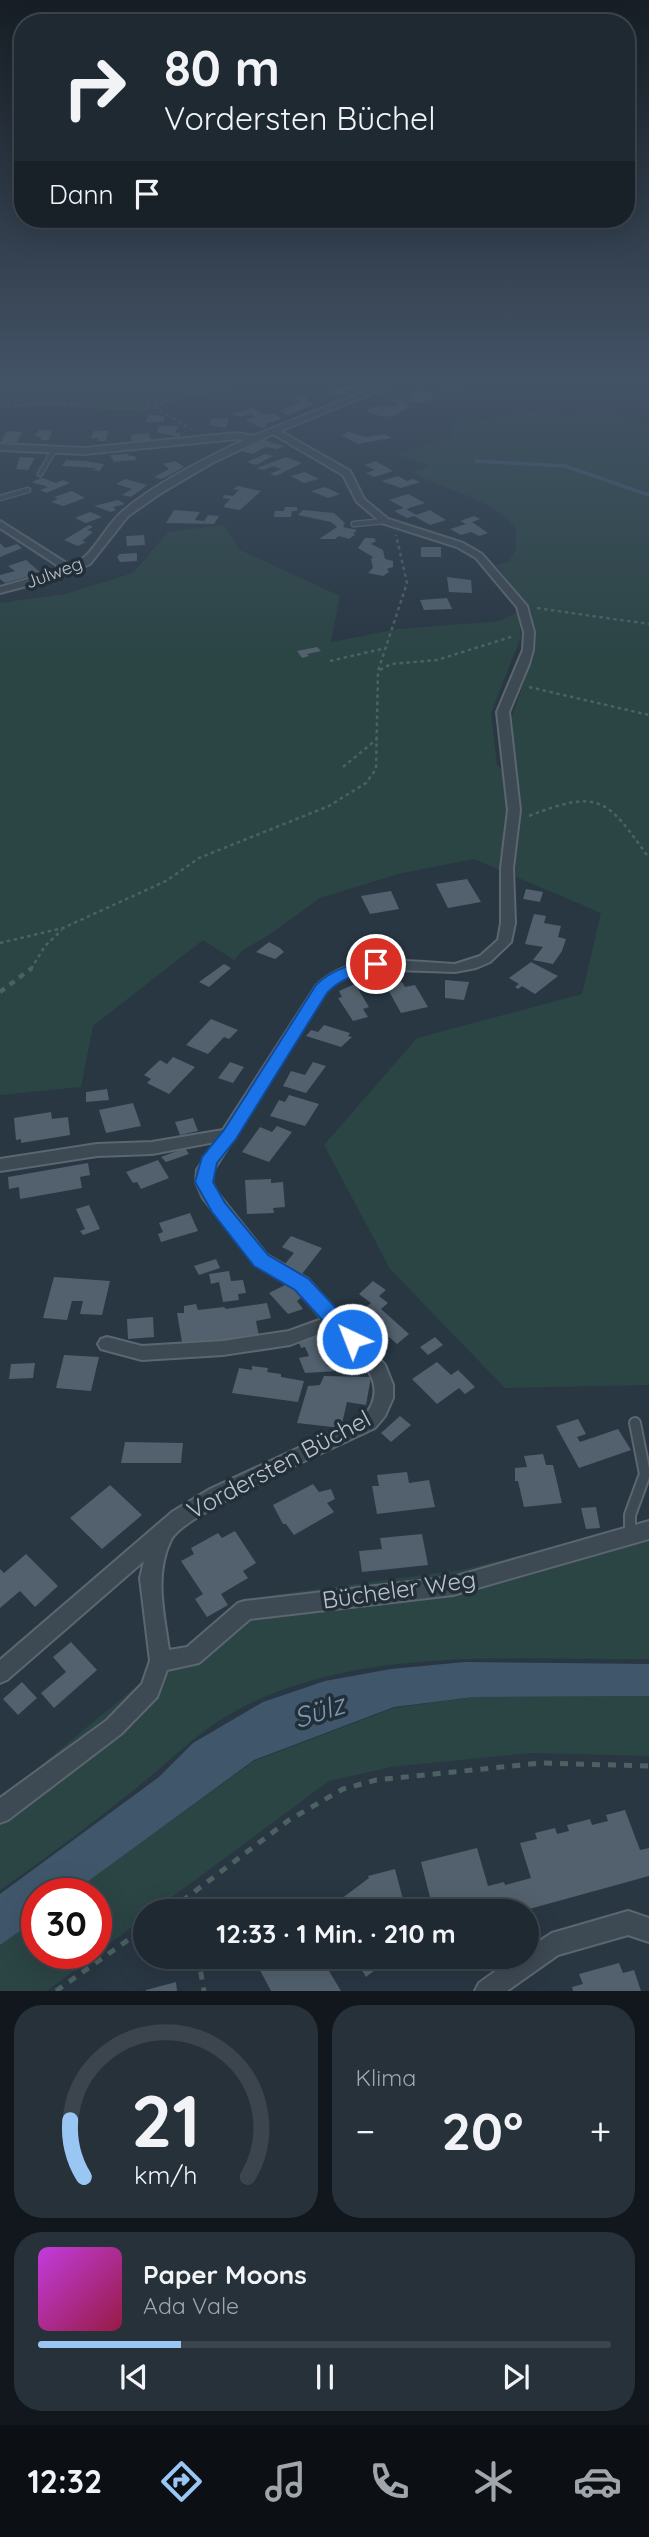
<!DOCTYPE html>
<html lang="de">
<meta charset="utf-8">
<style>
:root{--surface:#1f2932;--page:#27313a;--text:#f1f3f6;--muted:#a1a6ac;--line:#3c454d;--accent:#99c6f3}
body{margin:0;font-family:Quicksand,sans-serif;background:var(--page);color:var(--text);height:100vh;display:flex;flex-direction:column;font-size:26px;white-space:nowrap}
*{box-sizing:border-box;margin:0}
p{font-size:23px;color:var(--muted)}
.icon{flex:none;width:38px;height:38px;fill:none;stroke:currentColor;stroke-width:2;stroke-linecap:round;stroke-linejoin:round}
.map{position:relative;height:1991px;overflow:hidden}
.details{display:flex;flex-direction:column;gap:14px;padding:14px;background:#11171c;flex:1}
.details>*{flex:none}
.top-card{position:absolute;left:14px;top:14px;width:621px;height:214px;border-radius:28px;box-shadow:0 7px 28px #0002,0 0 0 2px var(--line);background:#1f2932;color:var(--text);overflow:hidden}
.speed{position:absolute;left:21px;top:1878px;display:flex;gap:14px;font-size:35px;font-weight:700;text-align:center}
.speed>*{display:grid;place-content:center;width:91px;height:91px;border-radius:50%;background:var(--surface);box-shadow:0 7px 28px #0002,0 0 0 2px var(--line);line-height:1}
.speed .limit{border:10px solid #d22;background:#fff;color:#111}
.pin{position:absolute;display:grid;place-items:center;width:60px;height:60px;color:#fff;margin:-30px;border:4px solid #fff;border-radius:50%;box-shadow:0 2px 7px #0007}
.me{position:absolute;width:77px;margin:-38px;rotate:317deg;stroke-linejoin:round;filter:drop-shadow(0 0 5px #0008)}
.turn{display:flex;align-items:center;gap:24px;height:147px;padding:0 35px;font-size:32px}
.turn .icon{width:91px;height:91px;stroke-width:2.5}
.turn b{display:block;font-size:49px;line-height:60px}
.then{display:flex;align-items:center;height:66px;padding:0 35px;background:#0003;gap:14px;font-size:26px}
.big{font-size:52px;font-weight:700;line-height:1.1}
.details .tile{flex:1;display:flex;flex-direction:column;justify-content:center;gap:10px;min-width:0;padding:0 24px;border-radius:28px;background:var(--page)}
.details .dial{align-items:center;gap:0}
.dial svg{height:182px;overflow:visible;fill:none;stroke:var(--line);stroke-width:7;stroke-linecap:round;text-anchor:middle}
.dial text{fill:var(--text);stroke:none}
.song{display:flex;align-items:center;gap:21px}
.cover{width:84px;height:84px;border-radius:10px;background:linear-gradient(135deg,hsl(290 70% 55%),hsl(340 70% 35%))}
.played{height:7px;border-radius:4px;background:linear-gradient(90deg,var(--accent) 25%,var(--line) 25%)}
.keys{display:flex;justify-content:space-around;direction:ltr}
.heat{display:flex;justify-content:space-between;align-items:center;font-size:38px;direction:ltr}
.details .tiles{flex:1;display:grid;gap:14px;grid-template-columns:1fr 1fr}
.tile:last-child{grid-column:span 2}
.trip{position:absolute;left:133px;top:1899px;width:406px;height:70px;border-radius:35px;background:var(--surface);box-shadow:0 7px 28px #0002,0 0 0 2px var(--line);font-weight:700;line-height:70px;text-align:center}
.dock{display:flex;height:112px;justify-content:space-around;align-items:center;background:#0c1014;color:var(--muted)}
.dock .icon{width:49px;height:49px}
.dock .on{color:var(--accent)}
.dock b{font-size:32px;color:var(--text)}
.map>svg:first-child{display:block}
.green{fill:#2b4444}
.water{fill:#40576b}
.lines{fill:none;stroke-linecap:round;stroke-linejoin:round}
.stream{stroke:#40576b;stroke-width:3.5}
.building{fill:#52616d}
.service-far1-casing{stroke:#5c6670;stroke-width:7}
.service-casing{stroke:#5c6670;stroke-width:14}
.minor-casing{stroke:#5c6670;stroke-width:4}
.path-far2{stroke:#4c6162;stroke-width:2.5;stroke-dasharray:3.5 3.5;stroke-linecap:butt}
.path-far1{stroke:#4c6162;stroke-width:4.5;stroke-dasharray:6 6;stroke-linecap:butt}
.path{stroke:#4c6162;stroke-width:5;stroke-dasharray:8 8;stroke-linecap:butt}
.service-far1{stroke:#3d4953;stroke-width:4.5}
.service{stroke:#3d4953;stroke-width:10}
.minor{fill:#3d4953;fill-rule:evenodd}
.route{fill:#1a73e8;stroke:#114b97;stroke-width:2}
.labels{text-anchor:middle;stroke-width:7;stroke-linejoin:round;paint-order:stroke}
.far-street-label{font-size:18px;fill:#bbc3cc;stroke:#222e38}
.near-street-label{font-size:24px;fill:#bbc3cc;stroke:#222e38}
.near-water-label{font-size:28px;font-style:italic;fill:#7d97ad;stroke:#222e38}
</style>
<div class="map">
<svg width="649" height="1991" viewBox="0 0 649 1991">
<rect width="100%" height="100%" fill="#293743"/>
<path class="green" d="M 0,378 L 293,378 L 193,397 L 141,412 L 48,406 L 0,409 Z
M 610,409 L 649,426 L 649,1385 L 505,1388 L 390,1269 L 324,1145 L 417,1038 L 582,994 L 601,913 L 474,859 L 398,874 L 320,898 L 269,935 L 243,950 L 234,960 L 203,940 L 93,1026 L 81,1087 L 0,1095 L 0,603 L 65,594 L 133,573 L 168,532 L 223,525 L 240,550 L 340,596 L 331,642 L 398,629 L 500,621 L 519,611 L 521,637 L 491,713 L 497,765 L 514,779 L 512,716 L 535,650 L 532,613 L 496,565 L 512,561 L 510,558 L 516,550 L 516,528 C 490,495 445,493 412,471 L 431,466 L 397,455 L 429,442 L 449,439 L 452,422 L 477,421 L 517,411 L 572,414 Z
M 649,1523 L 649,1659 C 509,1660 336,1643 214,1724 C 188,1742 165,1765 140,1785 C 95,1821 48,1857 0,1890 L 0,1799 L 242,1599 L 461,1570 Z
M 649,1696 L 649,1756 L 531,1753 L 391,1767 L 329,1781 L 153,1911 L 145,1911 L 145,1917 L 47,1991 L 0,1991 L 0,1945 L 37,1918 L 37,1953 L 96,1953 L 96,1894 L 71,1893 L 254,1761 L 394,1708 L 473,1697 Z"/>
<path class="water" d="M 465,1662 L 649,1664 L 649,1696 L 473,1697 L 394,1707 L 254,1760 L 72,1893 L 37,1894 L 37,1919 L 0,1945 L 0,1894 L 159,1777 L 193,1743 L 263,1702 L 325,1681 L 391,1669 Z"/>
<g class="lines">
<path class="stream" d="M 476,461 L 565,466 L 649,495"/>
</g>
<path class="building" d="M 439,379 L 452,382 L 449,384 L 464,387 L 448,392 L 435,389 L 443,385 L 434,383 Z
M 353,385 L 359,389 L 344,391 L 347,394 L 335,396 L 326,392 L 330,392 L 327,390 Z
M 424,390 L 435,397 L 431,398 L 435,399 L 419,403 L 405,401 L 412,399 L 407,397 L 413,395 L 411,393 Z
M 303,394 L 313,405 L 289,415 L 279,411 L 300,402 L 294,396 Z
M 400,399 L 410,406 L 396,415 L 385,417 L 367,412 L 370,407 L 398,405 L 392,401 Z
M 252,408 L 266,415 L 273,413 L 282,419 L 268,423 L 265,424 L 268,426 L 262,428 L 245,420 L 255,417 L 251,414 L 240,417 L 232,414 Z
M 149,415 L 152,415 L 165,416 L 163,422 L 145,422 Z
M 211,418 L 229,419 L 226,428 L 209,425 Z
M 159,426 L 178,426 L 175,433 L 181,433 L 179,437 L 157,432 Z
M 39,430 L 52,430 L 49,440 L 40,440 L 42,437 L 35,436 Z
M 7,431 L 22,432 L 17,442 L 1,442 Z
M 94,431 L 108,431 L 106,441 L 97,441 L 98,438 L 91,438 Z
M 349,432 L 366,437 L 385,434 L 392,438 L 358,444 L 341,435 Z
M 148,433 L 151,440 L 132,441 L 130,435 Z
M 264,440 L 284,446 L 277,449 L 266,447 L 252,454 L 242,451 Z
M 128,454 L 129,456 L 135,456 L 136,460 L 114,462 L 110,455 Z
M 265,454 L 273,456 L 256,465 L 247,462 Z
M 20,457 L 35,458 L 28,470 L 16,469 Z
M 286,457 L 302,463 L 276,476 L 270,474 L 281,469 L 273,466 L 264,470 L 257,468 Z
M 66,460 L 84,461 L 104,464 L 100,471 L 94,470 L 96,468 L 62,466 Z
M 175,461 L 184,467 L 162,479 L 154,477 L 169,469 L 163,464 Z
M 376,461 L 393,471 L 374,477 L 366,473 L 375,470 L 365,465 Z
M 305,472 L 319,479 L 304,483 L 291,476 Z
M 398,476 L 407,481 L 413,479 L 420,482 L 401,488 L 381,481 Z
M 42,478 L 56,483 L 63,480 L 70,483 L 46,493 L 40,490 L 48,487 L 32,482 Z
M 125,479 L 147,485 L 131,497 L 122,495 L 132,489 L 116,484 Z
M 238,486 L 261,491 L 240,510 L 223,507 L 230,499 L 222,498 L 225,495 L 233,496 L 239,490 L 233,489 Z
M 325,487 L 340,494 L 328,498 L 311,491 Z
M 72,491 L 85,498 L 63,506 L 51,502 L 58,499 L 54,497 Z
M 408,494 L 425,503 L 406,509 L 416,515 L 430,510 L 446,520 L 430,525 L 414,516 L 407,518 L 394,511 L 404,508 L 389,500 Z
M 118,500 L 125,504 L 113,507 L 116,510 L 111,512 L 94,506 Z
M 285,507 L 297,507 L 297,511 L 292,511 L 291,517 L 274,517 L 275,511 L 284,511 Z
M 174,510 L 200,512 L 195,520 L 204,521 L 208,515 L 219,516 L 214,524 L 166,523 Z
M 303,510 L 334,513 L 345,523 L 343,527 L 357,530 L 353,534 L 356,534 L 349,539 L 339,536 L 335,539 L 319,539 L 337,527 L 331,522 L 298,515 Z
M 90,512 L 102,517 L 86,523 L 75,518 Z
M 474,516 L 480,519 L 472,522 L 488,533 L 479,536 L 471,532 L 461,535 L 450,529 L 466,524 L 460,521 Z
M 89,525 L 93,527 L 87,530 L 93,532 L 82,541 L 86,542 L 78,546 L 64,540 Z
M 144,535 L 145,545 L 127,546 L 126,536 Z
M 365,538 L 374,538 L 376,541 L 371,544 L 383,550 L 385,559 L 393,561 L 393,567 L 387,569 L 389,572 L 383,576 L 368,573 L 373,568 L 371,559 L 373,557 L 358,548 Z
M 0,543 L 5,548 L 17,544 L 22,548 L 0,557 Z
M 421,547 L 441,547 L 441,557 L 421,557 Z
M 137,553 L 137,561 L 120,562 L 117,557 L 120,554 Z
M 26,560 L 41,573 L 5,583 L 0,579 L 0,575 L 15,571 L 8,566 Z
M 447,577 L 471,580 L 472,593 L 449,592 Z
M 447,598 L 452,609 L 424,610 L 420,600 Z
M 317,647 L 321,651 L 307,654 L 309,656 L 302,658 L 297,651 Z
M 467,879 L 481,902 L 448,908 L 436,884 Z
M 526,889 L 543,892 L 540,902 L 523,899 Z
M 391,891 L 399,909 L 370,914 L 361,896 Z
M 534,914 L 546,916 L 544,923 L 561,926 L 558,937 L 566,939 L 562,951 L 553,964 L 533,960 L 543,947 L 525,944 Z
M 269,942 L 280,948 L 284,952 L 275,959 L 256,952 Z
M 531,962 L 558,976 L 535,994 L 522,986 L 518,989 L 515,987 L 519,984 L 509,978 Z
M 224,964 L 231,968 L 209,987 L 199,982 Z
M 376,976 L 383,986 L 367,990 L 361,980 Z
M 445,980 L 469,982 L 464,1000 L 445,998 Z
M 402,982 L 405,987 L 415,985 L 428,1007 L 401,1013 L 386,986 Z
M 355,984 L 369,1007 L 363,1009 L 368,1017 L 353,1021 L 338,998 L 342,997 L 339,991 Z
M 211,1019 L 238,1030 L 229,1039 L 224,1037 L 208,1054 L 186,1045 Z
M 324,1025 L 350,1033 L 348,1036 L 352,1037 L 341,1047 L 306,1036 L 311,1030 L 318,1032 Z
M 173,1057 L 195,1067 L 169,1094 L 147,1083 L 151,1079 L 144,1075 L 160,1060 L 167,1064 Z
M 230,1062 L 244,1067 L 233,1083 L 218,1078 Z
M 313,1062 L 326,1066 L 306,1093 L 283,1086 L 291,1071 L 305,1075 Z
M 107,1089 L 109,1100 L 86,1102 L 86,1092 Z
M 289,1095 L 319,1104 L 305,1126 L 270,1116 L 279,1100 L 285,1102 Z
M 133,1103 L 141,1126 L 106,1133 L 99,1110 Z
M 51,1112 L 52,1119 L 68,1117 L 70,1135 L 21,1143 L 21,1139 L 16,1140 L 14,1118 Z
M 193,1118 L 198,1131 L 180,1135 L 175,1122 Z
M 277,1126 L 292,1132 L 269,1162 L 242,1152 L 260,1127 L 272,1132 Z
M 185,1148 L 189,1154 L 166,1162 L 161,1157 Z
M 158,1160 L 169,1178 L 141,1189 L 137,1182 L 133,1183 L 126,1172 Z
M 88,1163 L 90,1175 L 80,1177 L 82,1188 L 20,1199 L 19,1187 L 9,1189 L 8,1177 Z
M 271,1179 L 271,1183 L 283,1182 L 285,1207 L 273,1208 L 274,1213 L 247,1214 L 245,1180 Z
M 89,1205 L 100,1229 L 83,1235 L 80,1231 L 85,1229 L 76,1209 Z
M 190,1213 L 198,1231 L 161,1242 L 158,1234 L 163,1232 L 159,1223 Z
M 291,1236 L 322,1248 L 302,1274 L 284,1265 L 294,1253 L 282,1247 Z
M 216,1259 L 220,1268 L 199,1275 L 194,1266 Z
M 229,1271 L 231,1281 L 243,1280 L 246,1293 L 238,1294 L 239,1300 L 223,1302 L 219,1282 L 211,1284 L 209,1274 Z
M 54,1277 L 110,1281 L 102,1315 L 80,1314 L 83,1301 L 72,1301 L 67,1320 L 43,1318 Z
M 373,1281 L 386,1290 L 379,1296 L 388,1303 L 381,1309 L 409,1334 L 397,1344 L 389,1337 L 386,1340 L 370,1328 L 375,1324 L 359,1313 L 371,1303 L 359,1294 Z
M 289,1283 L 302,1297 L 297,1301 L 303,1309 L 288,1314 L 269,1293 Z
M 267,1303 L 271,1318 L 256,1321 L 259,1336 L 229,1341 L 182,1342 L 177,1313 L 184,1313 L 184,1306 L 196,1304 L 198,1310 L 224,1307 L 226,1309 Z
M 153,1317 L 154,1337 L 128,1339 L 127,1319 Z
M 320,1334 L 332,1365 L 335,1363 L 338,1371 L 305,1373 L 299,1358 L 309,1356 L 305,1347 L 301,1348 L 298,1340 Z
M 435,1337 L 443,1345 L 428,1355 L 420,1347 Z
M 64,1355 L 99,1357 L 91,1391 L 56,1388 Z
M 437,1362 L 451,1375 L 458,1370 L 475,1387 L 465,1394 L 459,1388 L 437,1404 L 412,1379 Z
M 35,1363 L 33,1378 L 9,1379 L 11,1364 Z
M 252,1366 L 268,1368 L 267,1372 L 281,1374 L 281,1377 L 304,1381 L 298,1402 L 232,1393 L 239,1368 L 252,1370 Z
M 324,1376 L 371,1377 L 366,1405 L 347,1402 L 341,1428 L 297,1423 L 308,1386 L 320,1385 Z
M 400,1416 L 411,1425 L 391,1442 L 381,1433 Z
M 578,1419 L 586,1434 L 577,1437 L 580,1442 L 618,1429 L 631,1450 L 579,1468 L 556,1426 Z
M 125,1442 L 183,1443 L 181,1463 L 121,1463 Z
M 543,1454 L 546,1465 L 553,1465 L 562,1503 L 524,1507 L 518,1481 L 515,1481 L 515,1468 L 527,1467 L 524,1456 Z
M 407,1472 L 409,1483 L 429,1480 L 435,1507 L 377,1514 L 372,1486 L 379,1486 L 377,1475 Z
M 313,1484 L 319,1492 L 331,1489 L 335,1499 L 327,1503 L 334,1512 L 294,1535 L 286,1524 L 283,1524 L 273,1505 Z
M 110,1485 L 142,1515 L 102,1549 L 70,1518 Z
M 596,1507 L 600,1528 L 586,1529 L 581,1508 Z
M 235,1531 L 256,1563 L 243,1571 L 248,1578 L 221,1594 L 228,1605 L 207,1617 L 195,1599 L 203,1594 L 181,1561 L 194,1554 L 191,1548 L 218,1533 L 222,1538 Z
M 422,1534 L 428,1565 L 362,1572 L 359,1551 L 382,1549 L 380,1538 Z
M 26,1554 L 58,1586 L 35,1607 L 20,1591 L 0,1608 L 0,1569 L 4,1573 Z
M 71,1642 L 97,1670 L 54,1708 L 41,1693 L 66,1672 L 53,1657 Z
M 22,1682 L 37,1698 L 18,1715 L 3,1699 Z
M 625,1810 L 640,1850 L 649,1848 L 649,1876 L 522,1911 L 420,1911 L 418,1905 L 431,1901 L 421,1862 L 477,1848 L 488,1886 L 504,1882 L 505,1885 L 531,1878 L 520,1843 L 537,1839 L 535,1833 L 555,1828 L 557,1834 L 569,1831 L 567,1825 L 590,1819 L 592,1825 L 608,1821 L 606,1815 Z
M 395,1869 L 406,1911 L 325,1911 L 369,1878 L 368,1876 Z
M 257,1956 L 320,1956 L 341,1991 L 271,1991 L 254,1959 Z
M 353,1956 L 393,1956 L 366,1977 Z
M 619,1963 L 623,1973 L 634,1970 L 641,1991 L 573,1991 L 572,1987 L 583,1984 L 579,1974 Z
M 176,1982 L 177,1991 L 146,1991 L 146,1990 Z"/>
<g class="lines">
<g class="service-far1-casing">
<path id="service-far1" d="M 40,474 L 54,450
M 0,498 L 28,490
M 354,524 L 385,521"/>
</g>
<g class="service-casing">
<path id="service" d="M 630,1534 L 630,1515 L 645,1474 L 635,1423"/>
</g>
<g class="minor-casing">
<path id="minor" d="M 397,378 L 409,378 L 280,431 L 350,471 L 364,499 L 388,519 L 463,543 L 482,554 L 527,606 L 534,632 L 533,650 L 529,664 L 509,712 L 520,810 L 513,868 L 515,923 L 511,942 L 490,962 L 476,968 L 455,972 L 367,969 L 337,981 L 326,992 L 213,1171 L 212,1182 L 216,1191 L 267,1255 L 308,1279 L 385,1365 L 393,1385 L 393,1398 L 385,1416 L 375,1428 C 340,1445 183,1513 171,1540 C 154,1575 164,1613 169,1650 L 187,1647 L 238,1603 L 245,1601 L 453,1577 L 649,1521 L 649,1539 L 453,1595 L 250,1619 L 199,1663 L 167,1670 L 157,1697 L 121,1734 L 8,1820 L 0,1823 L 0,1798 L 107,1720 L 142,1684 L 150,1661 L 140,1578 L 144,1561 L 7,1680 L 0,1683 L 0,1660 L 172,1512 L 210,1489 L 363,1418 C 394,1382 356,1356 332,1329 L 290,1345 L 223,1355 L 142,1360 L 101,1349 L 98,1344 L 101,1339 L 107,1337 L 142,1346 L 223,1341 L 289,1331 L 322,1319 L 296,1289 L 255,1265 L 203,1198 L 196,1182 L 197,1170 L 215,1142 L 152,1154 L 97,1156 L 0,1171 L 0,1159 L 97,1144 L 152,1142 L 223,1130 L 316,986 C 352,950 409,962 455,964 L 480,956 L 498,940 L 501,923 L 501,868 L 508,810 L 497,712 L 523,650 L 524,632 L 517,607 L 476,558 L 457,547 L 382,523 L 357,502 L 343,475 L 273,434 L 212,463 L 161,493 L 128,516 L 90,564 L 64,576 L 0,593 L 0,587 L 63,569 L 0,528 L 0,521 L 71,566 C 95,555 103,528 123,511 C 154,484 206,458 244,440 L 237,439 L 84,454 L 0,450 L 0,444 L 84,448 L 237,433 L 253,436 Z
M 628,1911 L 649,1918 L 649,1942 L 628,1935 L 558,1955 L 507,1991 L 475,1991 L 479,1983 L 516,1956 L 527,1956 L 527,1949 L 552,1933 Z"/>
</g>
<path class="path-far2" d="M 0,406 C 19,407 37,402 55,403 C 108,406 146,419 194,388 L 191,378
M 154,407 L 191,429
M 537,608 L 649,624
M 330,661 L 386,648
M 380,670 L 391,664 L 437,660 L 514,636
M 529,687 L 649,715
M 343,767 L 377,739
M 529,816 C 600,788 607,799 649,858
M 0,943 L 63,928 L 166,881 L 199,858 L 329,806 L 366,783 L 376,769 L 378,671 L 407,583 L 396,535
M 31,969 L 45,946 L 62,930"/>
<path class="path-far1" d="M 0,992 L 32,968"/>
<path class="path" d="M 187,1899 L 189,1911
M 169,1911 L 289,1820 L 343,1789 L 376,1780 L 541,1763 L 649,1766
M 198,1956 L 204,1991
M 56,1991 L 145,1928"/>
<use href="#service-far1" class="service-far1"/>
<use href="#service" class="service"/>
<use href="#minor" class="minor"/>
</g>
<linearGradient id="sky" x2="0" y2="1"><stop stop-color="#171e25"/><stop offset="0.58" stop-color="#435366"/><stop offset="1" stop-color="#435366" stop-opacity="0"/></linearGradient>
<rect width="649" height="657" fill="url(#sky)"/>
<path class="route" d="M 376,959 L 381,961 L 384,964 L 381,968 C 360,974 343,976 327,993 L 236,1139 L 217,1163 L 213,1182 L 225,1203 L 268,1255 L 309,1279 L 359,1333 L 362,1339 L 359,1345 L 352,1347 L 345,1345 L 295,1290 L 254,1266 L 212,1212 L 195,1182 L 202,1157 L 224,1130 L 316,985 C 333,968 352,965 376,959 Z"/>
<g class="labels">
<g class="far-street-label">
<text transform="translate(54 573) rotate(-20)" y="6">Julweg</text>
</g>
<g class="near-street-label">
<text transform="translate(279 1465) rotate(-28)" y="8">Vordersten Büchel</text>
<text transform="translate(399 1590) rotate(-8)" y="8">Bücheler Weg</text>
</g>
<g class="near-water-label">
<text transform="translate(319 1711) rotate(-18)" y="10">Sülz</text>
</g>
</g>
</svg>
<div class="speed"><div class="limit">30</div></div>
<div class="pin" style="left:376px;top:964px;background:#d93025"><svg class="icon" aria-label="arrive" viewBox="0 0 24 24"><path d="M6 21V4h12l-3 4 3 4H6"/></svg></div>
<svg class="me" style="left:352px;top:1339px" viewBox="-20 -20 40 40"><circle r="17" fill="#1a73e8" stroke="#fff" stroke-width="3"/><path d="M0-11L8 9 0 5-8 9z" fill="#fff"/></svg>
<div class="trip">12:33 · 1 Min. · 210 m</div>
<div class="top-card">
<div class="turn"><svg class="icon" aria-label="right" viewBox="0 0 24 24"><path d="M7 20v-9h11M14 6l5 5-5 5"/></svg><div><b>80 m</b>Vordersten Büchel</div></div>
<div class="then">Dann<svg class="icon" aria-label="arrive" viewBox="0 0 24 24"><path d="M6 21V4h12l-3 4 3 4H6"/></svg></div>
</div>
</div>
<section class="details">
<div class="tiles">
<div class="tile dial"><svg viewBox="0 0 100 80">
<path d="M14 69A42 42 0 1 1 86 69"/>
<path d="M14 69A42 42 0 0 1 8 44" stroke="#99c6f3"/>
<text x="50" y="56" font-size="32" font-weight="700">21</text>
<text x="50" y="72" font-size="11">km/h</text>
</svg></div>
<div class="tile"><p>Klima</p>
<div class="heat"><a>−</a><b class="big">20°</b><a>+</a></div>
</div>
<div class="tile">
<div class="song"><i class="cover"></i><div><b>Paper Moons</b><p>Ada Vale</p></div></div>
<div class="played"></div>
<div class="keys"><svg class="icon" aria-label="previous" viewBox="0 0 24 24"><path d="M18 5L8 12l10 7zM5 5v14"/></svg><svg class="icon" aria-label="pause" viewBox="0 0 24 24"><path d="M8 5v14M16 5v14"/></svg><svg class="icon" aria-label="next" viewBox="0 0 24 24"><path d="M6 5l10 7-10 7zM19 5v14"/></svg></div>
</div>
</div>
</section>
<nav class="dock">
<b>12:32</b>
<svg class="icon on" aria-label="directions" viewBox="0 0 24 24"><path d="M12 3l9 9-9 9-9-9zM9 14v-3h6M13 9l2 2-2 2"/></svg>
<svg class="icon" aria-label="music" viewBox="0 0 24 24"><path d="M9 18V5l10-2v13"/><circle cx="6" cy="18" r="3"/><circle cx="16" cy="16" r="3"/></svg>
<svg class="icon" aria-label="phone" viewBox="0 0 24 24"><path d="M5 4h4l2 5-3 2q2 4 5 5l2-3 5 2v4C11 20 4 13 5 4z"/></svg>
<svg class="icon" aria-label="climate" viewBox="0 0 24 24"><path d="M12 3v18M4 7l16 10M4 17L20 7"/></svg>
<svg class="icon" aria-label="car" viewBox="0 0 24 24"><path d="M5 17H2v-5l4-1 3-4h7l3 4 3 1v5h-3M9 17h6M6 11h13"/><circle cx="7" cy="17" r="2"/><circle cx="17" cy="17" r="2"/></svg>
</nav>
